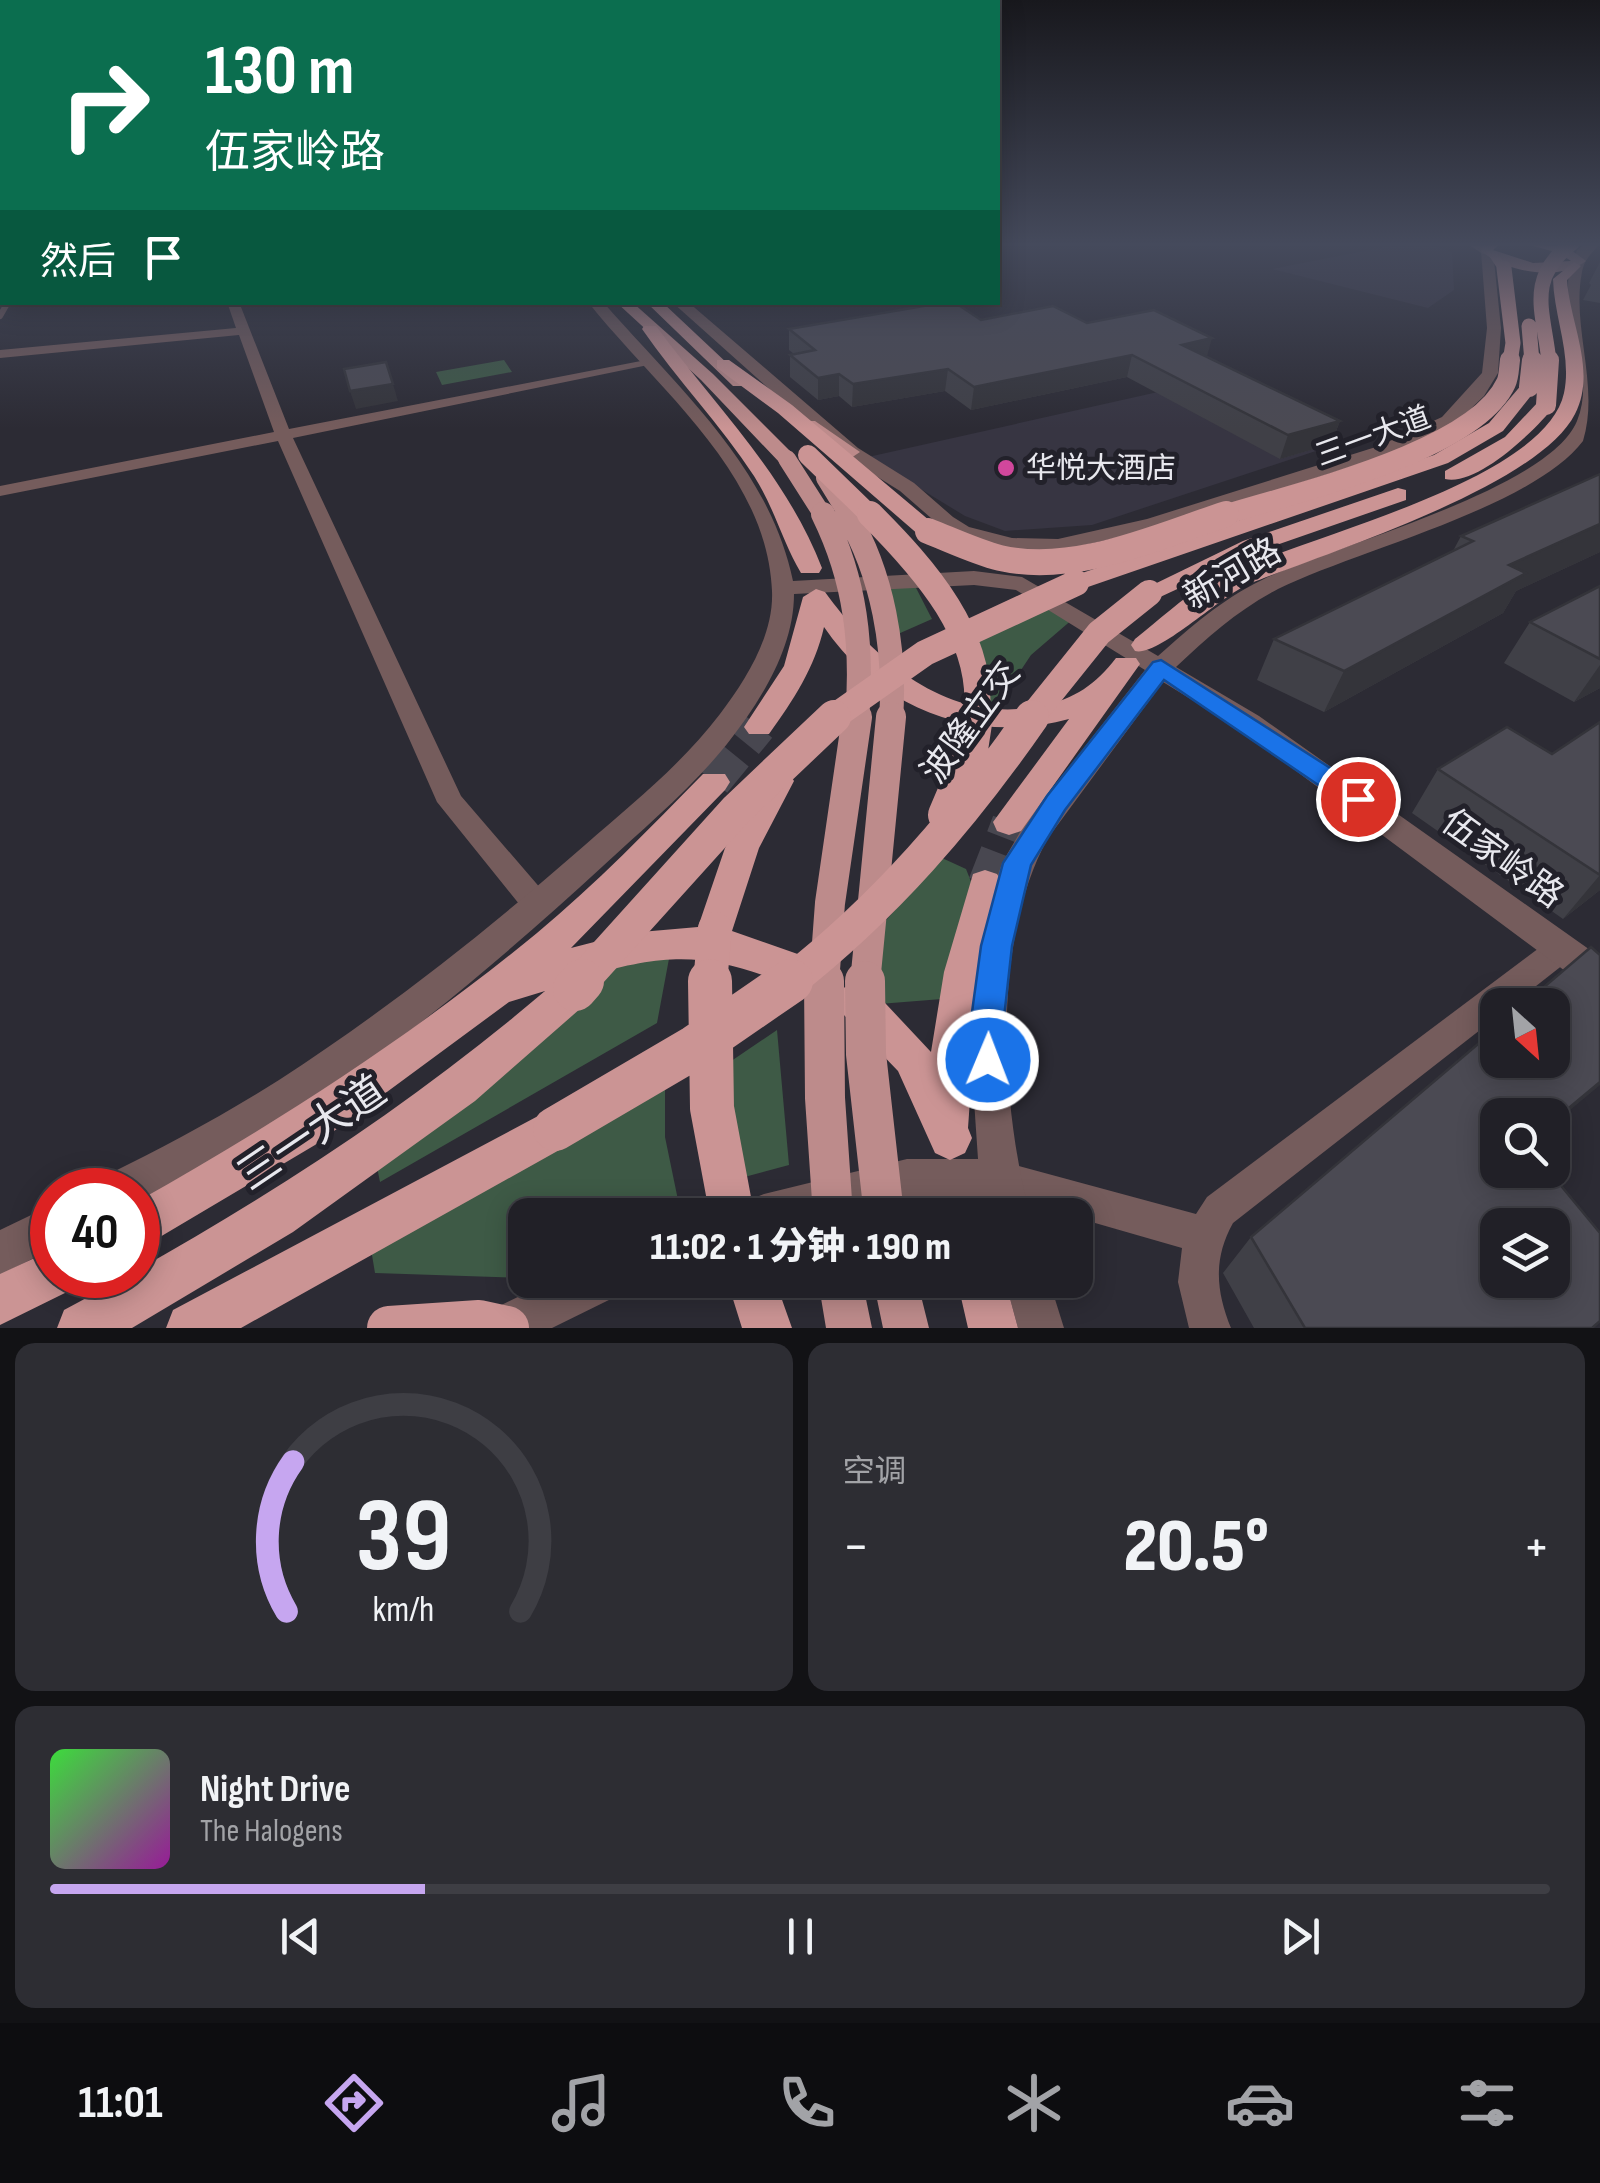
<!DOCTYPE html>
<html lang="zh">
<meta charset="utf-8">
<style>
:root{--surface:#212027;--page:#2d2d33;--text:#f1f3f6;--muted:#a2a3a7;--line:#3e3e44;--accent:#c6a6f0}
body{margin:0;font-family:"Sofia Sans Condensed","Noto Sans SC",sans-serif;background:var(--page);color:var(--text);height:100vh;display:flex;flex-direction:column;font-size:38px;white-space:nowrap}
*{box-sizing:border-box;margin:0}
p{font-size:32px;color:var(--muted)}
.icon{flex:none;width:55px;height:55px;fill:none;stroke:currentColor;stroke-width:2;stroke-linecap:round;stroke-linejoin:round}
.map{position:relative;height:1328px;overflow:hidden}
.side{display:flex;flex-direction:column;gap:15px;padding:15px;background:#121215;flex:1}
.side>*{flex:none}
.guide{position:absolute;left:0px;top:0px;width:1000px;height:305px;box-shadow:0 5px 25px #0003,0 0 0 2px var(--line);background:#0b6e4f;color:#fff;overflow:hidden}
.needle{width:65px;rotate:153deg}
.buttons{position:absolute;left:1480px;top:988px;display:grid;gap:20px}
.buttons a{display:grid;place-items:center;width:90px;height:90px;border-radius:20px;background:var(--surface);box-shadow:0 5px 25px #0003,0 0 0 2px var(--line);font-size:50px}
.speed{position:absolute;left:30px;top:1168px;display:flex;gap:20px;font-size:50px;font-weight:700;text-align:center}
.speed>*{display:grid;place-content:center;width:130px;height:130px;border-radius:50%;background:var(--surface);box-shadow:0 5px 25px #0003,0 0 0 2px var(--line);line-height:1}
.speed .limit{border:15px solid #d22;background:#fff;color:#111}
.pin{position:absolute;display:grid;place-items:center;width:85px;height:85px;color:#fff;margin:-42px;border:5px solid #fff;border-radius:50%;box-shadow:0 2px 10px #0007}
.me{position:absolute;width:110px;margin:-55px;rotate:1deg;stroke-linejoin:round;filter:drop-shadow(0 0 8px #0008)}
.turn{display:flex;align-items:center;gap:35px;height:210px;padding:0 40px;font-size:45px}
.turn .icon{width:130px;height:130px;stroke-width:2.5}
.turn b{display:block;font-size:70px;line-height:85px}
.then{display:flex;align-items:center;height:95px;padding:0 40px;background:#0003;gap:20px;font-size:38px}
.big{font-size:75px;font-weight:800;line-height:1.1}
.side .tile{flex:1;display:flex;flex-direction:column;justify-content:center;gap:15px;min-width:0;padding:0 35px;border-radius:20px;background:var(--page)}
.side .dial{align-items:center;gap:0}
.dial svg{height:260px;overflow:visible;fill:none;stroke:var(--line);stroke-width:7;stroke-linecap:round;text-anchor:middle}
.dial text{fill:var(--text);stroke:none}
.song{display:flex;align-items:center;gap:30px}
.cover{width:120px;height:120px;border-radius:15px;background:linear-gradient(135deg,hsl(120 70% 55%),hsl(300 70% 35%))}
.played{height:10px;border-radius:5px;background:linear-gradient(90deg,var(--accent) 25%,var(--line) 25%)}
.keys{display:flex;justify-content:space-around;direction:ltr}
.heat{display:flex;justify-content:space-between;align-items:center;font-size:55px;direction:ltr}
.side .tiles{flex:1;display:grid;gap:15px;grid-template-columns:1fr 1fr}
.tile:last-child{grid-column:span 2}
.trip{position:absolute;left:508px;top:1198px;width:585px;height:100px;border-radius:20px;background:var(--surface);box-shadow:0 5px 25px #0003,0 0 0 2px var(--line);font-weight:800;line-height:100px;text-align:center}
.dock{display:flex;height:160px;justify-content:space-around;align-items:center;background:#0d0d10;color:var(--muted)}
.dock .icon{width:70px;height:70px}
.dock .on{color:var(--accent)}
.dock b{font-size:45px;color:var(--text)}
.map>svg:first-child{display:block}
.built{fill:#373542}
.green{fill:#3e5a46}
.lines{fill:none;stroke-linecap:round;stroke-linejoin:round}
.trunk-tunnel-far1{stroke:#484750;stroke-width:34;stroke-dasharray:34 16;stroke-linecap:butt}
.trunk-tunnel{stroke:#484750;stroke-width:44;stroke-dasharray:44 22;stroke-linecap:butt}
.service{stroke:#755c5c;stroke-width:6}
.minor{fill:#755c5c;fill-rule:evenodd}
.tertiary{fill:#755c5c;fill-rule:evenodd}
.secondary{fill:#9d7677;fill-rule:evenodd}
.primary{fill:#bd8b8b;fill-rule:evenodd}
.trunk{fill:#cb9494;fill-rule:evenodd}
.primary-bridge-far3{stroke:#bd8b8b;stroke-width:18}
.primary-bridge-far2{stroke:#bd8b8b;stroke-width:24}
.primary-bridge-far1{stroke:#bd8b8b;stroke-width:30}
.primary-bridge{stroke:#bd8b8b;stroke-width:40}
.trunk-bridge-far4{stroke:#cb9494;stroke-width:15}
.trunk-bridge-far3{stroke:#cb9494;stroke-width:20}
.trunk-bridge-far2{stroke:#cb9494;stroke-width:26}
.trunk-bridge-far1{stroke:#cb9494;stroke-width:34}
.trunk-bridge{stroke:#cb9494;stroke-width:44}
.wall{fill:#404047}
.shaded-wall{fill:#34343a}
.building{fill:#4b4a53;stroke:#34343a;stroke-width:2.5;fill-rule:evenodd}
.route{fill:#1a73e8;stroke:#114b97;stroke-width:2.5}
.hotel-dot{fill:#d1479c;stroke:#22212a;stroke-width:4}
.labels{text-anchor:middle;stroke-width:10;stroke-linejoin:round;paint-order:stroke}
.far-street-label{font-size:30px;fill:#e8e8ee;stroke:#22212a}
.far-poi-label{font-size:30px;fill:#e8e8ee;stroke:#22212a;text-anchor:start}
.street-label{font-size:35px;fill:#e8e8ee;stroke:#22212a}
.near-street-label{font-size:42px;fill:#e8e8ee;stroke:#22212a}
</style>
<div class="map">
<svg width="1600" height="1328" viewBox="0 0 1600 1328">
<rect width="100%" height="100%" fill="#2c2b34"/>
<path class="built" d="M 1405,243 L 1425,243 L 1452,252 L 1454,290 L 1428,308 L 1272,269 Z
M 1216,379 L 1340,443 L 1092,525 L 1005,531 L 965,516 L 868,457 Z"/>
<path class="green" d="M 504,360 L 512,372 L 442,385 L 436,372 Z
M 914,584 L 932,619 L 898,634 L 887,586 Z
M 1046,601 L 1074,618 L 1031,655 L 991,715 L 972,640 Z
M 942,858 L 966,869 L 972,884 L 942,999 L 879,1004 L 878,929 Z
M 671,948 L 657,1023 L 380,1182 L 376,1162 L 620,957 Z
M 777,1030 L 789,1165 L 737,1179 L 718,1070 Z
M 665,1085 L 665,1137 L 678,1200 L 650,1215 L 525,1215 L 525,1278 L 375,1273 L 371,1249 Z"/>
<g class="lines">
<path class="trunk-tunnel-far1" d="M 714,782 L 759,727
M 985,884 L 1009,822"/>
<path class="trunk-tunnel" d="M 955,1163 L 965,1215"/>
<path class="service" d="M 0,316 L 8,302"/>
<path class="minor" d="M 227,302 L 239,302 L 289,429 L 646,360 L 653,364 L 293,438 L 461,796 L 548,897 L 553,906 L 548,915 L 538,918 L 528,915 L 437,802 L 278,441 L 0,496 L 0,486 L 274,432 L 239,335 L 0,358 L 0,350 L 236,328 Z
M 1562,935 L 1573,939 L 1577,948 L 1573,957 L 1512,1005 L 1498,1005 L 1498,1016 L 1233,1223 C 1213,1259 1216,1291 1231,1328 L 1189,1328 L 1178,1282 L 1182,1248 L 987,1192 L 982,1179 L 987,1166 L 1000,1161 L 1196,1214 L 1207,1197 L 1551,939 Z"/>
<path class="tertiary" d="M 1588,243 L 1600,243 C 1593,253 1585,257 1582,272 C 1571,326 1600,386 1583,441 C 1532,508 1357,550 1278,589 C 1238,610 1209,636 1176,667 L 1259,716 L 1600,957 L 1600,993 L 1588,988 L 1241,730 L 1163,682 L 1048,838 C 991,941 1001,1104 1030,1215 L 988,1215 L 984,1200 L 907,1201 L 849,1215 L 743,1215 L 749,1200 L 764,1194 L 907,1159 L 978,1159 L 969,1027 L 988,905 L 1002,863 L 1026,822 L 1145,670 L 1016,590 L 974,585 L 794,594 C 794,649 760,702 727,744 C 691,789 645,827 603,866 C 504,957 401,1044 289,1118 C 241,1150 189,1177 138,1204 L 138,1190 L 101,1190 L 107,1175 C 166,1146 224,1115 279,1080 C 387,1010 488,930 585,845 C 632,804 682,764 720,714 C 746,680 774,635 772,591 C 767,472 656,388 588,302 L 603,302 C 677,387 769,466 793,581 L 974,571 L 1022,577 L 1158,656 C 1192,626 1221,600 1262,580 C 1331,546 1549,490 1577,421 C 1595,377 1568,330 1568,286 C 1568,272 1573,262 1577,250 Z
M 1487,247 L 1493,251 L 1501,328 L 1498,373 L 1484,396 L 1454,425 L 1391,454 L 1159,528 L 1058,551 L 1012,550 L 955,535 L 939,525 L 900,491 L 844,456 L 672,302 L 688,302 L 858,448 L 914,483 L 953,517 L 969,527 L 1012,538 L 1058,539 L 1147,519 L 1379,446 L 1442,417 L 1482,373 L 1487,328 L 1481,251 Z
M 52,1205 L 52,1249 L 0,1275 L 0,1230 Z
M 553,1280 L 623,1280 L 617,1296 L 552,1328 L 480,1328 L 487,1312 Z
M 1005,1280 L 1049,1280 L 1064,1328 L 1018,1328 Z"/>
<path class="secondary" d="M 1466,243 L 1481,243 L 1493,251 L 1483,254 Z"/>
<path class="primary" d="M 1483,243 L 1501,243 L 1493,250 L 1533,263 L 1571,261 L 1559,253 L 1522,243 L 1567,247 L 1586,261 C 1559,282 1506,272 1481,251 Z
M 616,302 L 632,302 L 713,374 L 794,455 L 794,463 L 780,463 L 701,380 Z
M 646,302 L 662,302 L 745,380 L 745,386 L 733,386 Z
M 803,421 L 815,421 L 860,452 L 851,458 L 844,456 L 803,429 Z
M 818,1280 L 862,1280 L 872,1328 L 826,1328 Z
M 873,1280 L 917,1280 L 929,1328 L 883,1328 Z"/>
<path class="trunk" d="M 1486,251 L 1496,251 L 1509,271 L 1499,271 Z
M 1574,262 L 1581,266 L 1567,280 C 1570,324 1597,371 1575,414 C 1538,487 1328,552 1249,584 C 1219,597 1158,657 1135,651 L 1131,645 L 1135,639 C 1158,621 1182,598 1208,583 C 1287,540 1544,485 1564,393 C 1572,355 1554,317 1553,279 Z
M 644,326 L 656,326 C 715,406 785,473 822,568 L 819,573 L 801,573 C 783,543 774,507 754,476 C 721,425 677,380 642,329 Z
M 717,360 L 729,360 L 792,405 L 936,526 L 936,536 L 920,536 L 778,413 L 717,368 Z
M 1529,382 L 1538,387 L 1503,431 L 1448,463 L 1085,588 L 1076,590 L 1064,583 L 1067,578 L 1434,455 L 1489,423 L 1523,383 Z
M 1539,401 L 1555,405 C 1537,429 1477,487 1445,479 L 1445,471 L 1505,437 Z
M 1398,488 L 1406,490 L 1406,500 L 1259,551 L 1158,598 L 1149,601 L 1136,593 L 1243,541 Z
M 816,589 L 825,592 C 876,662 948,725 1041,706 C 1075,699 1096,684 1116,658 L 1136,658 L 1140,664 L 1021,831 L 1009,835 L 997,831 L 993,822 L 1069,719 C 974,745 880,709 824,627 C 815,667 793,701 769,734 L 749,734 L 744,727 L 784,666 L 803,597 Z
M 778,769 L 789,773 L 794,781 L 759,848 L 732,931 L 829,965 L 834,977 L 829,989 L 815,994 C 721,959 688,946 588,976 L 594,989 L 589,1001 L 475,1101 L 293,1232 L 132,1328 L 57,1328 L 64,1310 C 232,1221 397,1117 545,991 L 509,1002 L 315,1145 L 138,1250 L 138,1201 C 277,1123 413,1035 537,933 C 596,884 650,828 703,774 L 725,774 L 730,782 L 725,790 L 571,948 L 629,933 L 698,927 L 725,848 L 767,773 Z
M 985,870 L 997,874 L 1003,884 L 977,1001 L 968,1128 L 972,1138 L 965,1153 L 950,1160 L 935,1153 L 898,1071 L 843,1014 L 837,1001 L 843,988 L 857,983 L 871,988 L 931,1052 L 944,972 L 973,874 Z
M 555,1107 L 570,1114 L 577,1129 L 570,1144 L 241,1328 L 166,1328 L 173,1310 Z
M 52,1250 L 52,1275 L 76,1275 L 69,1291 L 0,1325 L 0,1274 Z
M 727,1280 L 775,1280 L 792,1328 L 742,1328 Z
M 957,1280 L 1005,1280 L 1018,1328 L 968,1328 Z"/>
<path class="primary-bridge-far3" d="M 787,459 L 824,517
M 825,478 L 849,517"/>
<path class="primary-bridge-far2" d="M 823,514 C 856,581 863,646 857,719
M 847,514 C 883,574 896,650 891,719"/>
<path class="primary-bridge-far1" d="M 824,983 L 830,903 L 857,717
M 865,983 L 891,717"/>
<path class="primary-bridge" d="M 824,981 L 825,1098 L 833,1215
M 865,981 L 866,1054 L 884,1215"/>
<path class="trunk-bridge-far4" d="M 1504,268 L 1513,343 L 1510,362
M 1529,326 L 1532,362
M 1549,362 C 1544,312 1525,279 1572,243"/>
<path class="trunk-bridge-far3" d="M 1529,387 L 1532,360
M 1546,405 L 1549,360
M 808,455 L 872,517
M 1218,517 C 1289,494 1474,453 1506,383 C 1509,377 1509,367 1510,360"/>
<path class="trunk-bridge-far2" d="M 870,514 C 923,567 988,638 976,719
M 928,531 C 951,540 976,552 1000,558 C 1075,575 1156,537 1226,514
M 831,719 L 925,653 L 1076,583
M 1030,719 L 1099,633 L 1149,593"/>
<path class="trunk-bridge-far1" d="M 945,815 L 970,756 L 976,717
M 580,983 L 737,809 L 834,717
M 710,983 L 715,929
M 788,983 C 885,907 962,818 1032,717"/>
<path class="trunk-bridge" d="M 710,981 L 712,1108 L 732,1215
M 575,989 L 582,981
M 555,1129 L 695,1047 L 791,981
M 389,1328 L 479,1322 L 507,1328"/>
</g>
<path class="wall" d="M 1600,262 L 1600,303 L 1583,300 L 1591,285 L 1589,283 Z
M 981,320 L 1087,323 L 1207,357 L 1340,421 L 1331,444 L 1280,459 L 1127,377 L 971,410 L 945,391 L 852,407 L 839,396 L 818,400 L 790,377 L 790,355 L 794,354 L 789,350 L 789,329 Z
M 1600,474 L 1600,552 L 1516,591 L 1503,613 L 1324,712 L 1257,680 L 1274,639 L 1453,551 L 1461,536 Z
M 1600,586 L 1600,688 L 1574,702 L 1504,663 L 1530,622 Z
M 1600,722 L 1600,890 L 1563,919 L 1412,813 L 1438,769 L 1552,754 Z
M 1498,1115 L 1592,1328 L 1254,1328 L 1223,1273 L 1251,1237 Z"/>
<path class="shaded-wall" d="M 1212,338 L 1206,360 L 1182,345 Z
M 1132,355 L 1127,377 L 971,410 L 974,387 Z
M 948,369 L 945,391 L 852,407 L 853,384 Z
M 839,374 L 839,396 L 818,400 L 818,378 Z
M 393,384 L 398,401 L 356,409 L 350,391 Z
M 1340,421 L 1331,444 L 1280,459 L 1288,435 Z
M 1600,524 L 1600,552 L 1516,591 L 1503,613 L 1324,712 L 1344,671 L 1509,565 Z
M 1600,665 L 1600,688 L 1574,702 Z
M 1600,875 L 1600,890 L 1563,919 Z
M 1600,1082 L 1600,1085 L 1552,1125 L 1552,1122 Z"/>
<path class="building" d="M 947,302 L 954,302 L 981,320 L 1053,306 L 1087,323 L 1154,310 L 1212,338 L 1182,345 L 1340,421 L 1288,435 L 1132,355 L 974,387 L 948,369 L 853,384 L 839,374 L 818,378 L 790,355 L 815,350 L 789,329 Z
M 386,362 L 393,384 L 350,391 L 344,369 Z
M 1600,474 L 1600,524 L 1509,565 L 1526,573 L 1344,671 L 1274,639 L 1473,541 L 1461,536 Z
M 1600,586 L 1600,659 L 1530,622 Z
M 1600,722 L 1600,875 L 1438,769 L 1507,727 L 1552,754 Z
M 1591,947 L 1600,955 L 1600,1082 L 1552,1122 L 1552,1115 L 1498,1115 L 1498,1170 L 1548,1170 L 1600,1233 L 1600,1321 L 1592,1328 L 1305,1328 L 1251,1237 L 1498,1027 L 1498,1060 L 1552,1060 L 1552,1005 L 1523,1005 ZM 1498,1225 L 1552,1225 L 1552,1280 L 1498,1280 Z"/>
<linearGradient id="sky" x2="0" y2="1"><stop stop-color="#18181d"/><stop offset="0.57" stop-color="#454a5c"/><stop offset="1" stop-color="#454a5c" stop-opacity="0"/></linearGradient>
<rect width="1600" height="429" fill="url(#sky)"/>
<path class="route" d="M 1161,660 L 1368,792 L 1372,799 L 1368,806 L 1349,806 L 1164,680 L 1065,810 L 1031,865 L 1012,946 L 1003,1027 L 1005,1060 L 1000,1071 L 988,1076 L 976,1071 L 970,1027 L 981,946 L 1003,863 L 1047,796 L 1153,662 Z"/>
<circle class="hotel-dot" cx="1006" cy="468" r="10"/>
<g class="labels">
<g class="far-street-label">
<text transform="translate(1373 436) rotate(-20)" y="10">三一大道</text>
</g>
<g class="far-poi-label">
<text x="1026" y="478">华悦大酒店</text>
</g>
<g class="street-label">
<text transform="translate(1232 573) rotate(-30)" y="12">新河路</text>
<text transform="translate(970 722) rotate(-54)" y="12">波隆立交</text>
<text transform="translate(1503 858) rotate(36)" y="12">伍家岭路</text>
</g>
<g class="near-street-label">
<text transform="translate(311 1132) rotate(-34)" y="15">三一大道</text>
</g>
</g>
</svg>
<div class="buttons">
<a><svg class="needle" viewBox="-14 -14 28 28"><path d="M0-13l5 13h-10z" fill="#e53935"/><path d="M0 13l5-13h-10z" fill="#a2a3a7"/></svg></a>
<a><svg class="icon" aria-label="search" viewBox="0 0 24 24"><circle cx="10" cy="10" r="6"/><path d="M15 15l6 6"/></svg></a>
<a><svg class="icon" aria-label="layers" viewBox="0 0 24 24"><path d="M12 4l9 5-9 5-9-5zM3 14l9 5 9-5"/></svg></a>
</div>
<div class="speed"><div class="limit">40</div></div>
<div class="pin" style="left:1358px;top:799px;background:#d93025"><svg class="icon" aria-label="arrive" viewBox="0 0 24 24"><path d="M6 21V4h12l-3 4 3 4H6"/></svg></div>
<svg class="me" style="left:988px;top:1060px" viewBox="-20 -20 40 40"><circle r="17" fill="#1a73e8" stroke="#fff" stroke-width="3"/><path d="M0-11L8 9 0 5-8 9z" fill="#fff"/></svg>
<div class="trip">11:02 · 1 分钟 · 190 m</div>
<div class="guide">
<div class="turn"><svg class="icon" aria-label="right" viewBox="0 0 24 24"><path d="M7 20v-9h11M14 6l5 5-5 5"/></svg><div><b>130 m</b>伍家岭路</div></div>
<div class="then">然后<svg class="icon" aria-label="arrive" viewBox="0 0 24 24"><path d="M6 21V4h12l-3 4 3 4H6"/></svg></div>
</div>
</div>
<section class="side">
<div class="tiles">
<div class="tile dial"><svg viewBox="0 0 100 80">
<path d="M14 69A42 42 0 1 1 86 69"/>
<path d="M14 69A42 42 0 0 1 16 23" stroke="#c6a6f0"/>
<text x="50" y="56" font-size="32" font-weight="700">39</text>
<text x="50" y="72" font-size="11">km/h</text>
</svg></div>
<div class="tile"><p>空调</p>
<div class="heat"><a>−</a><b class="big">20.5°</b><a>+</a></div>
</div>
<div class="tile">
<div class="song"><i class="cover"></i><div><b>Night Drive</b><p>The Halogens</p></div></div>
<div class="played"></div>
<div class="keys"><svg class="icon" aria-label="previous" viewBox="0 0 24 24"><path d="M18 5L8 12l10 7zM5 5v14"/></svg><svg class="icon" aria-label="pause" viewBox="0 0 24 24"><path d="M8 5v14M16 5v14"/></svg><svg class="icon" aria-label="next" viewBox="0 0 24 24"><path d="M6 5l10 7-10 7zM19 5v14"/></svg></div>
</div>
</div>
</section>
<nav class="dock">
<b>11:01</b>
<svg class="icon on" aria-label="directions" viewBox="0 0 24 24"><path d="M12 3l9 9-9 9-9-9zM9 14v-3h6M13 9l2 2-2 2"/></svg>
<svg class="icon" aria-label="music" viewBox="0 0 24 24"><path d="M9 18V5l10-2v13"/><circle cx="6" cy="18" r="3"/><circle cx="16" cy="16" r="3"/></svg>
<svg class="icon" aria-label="phone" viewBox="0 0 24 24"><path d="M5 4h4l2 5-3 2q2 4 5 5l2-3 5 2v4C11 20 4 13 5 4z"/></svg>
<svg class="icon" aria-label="climate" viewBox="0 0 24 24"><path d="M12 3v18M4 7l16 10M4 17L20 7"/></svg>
<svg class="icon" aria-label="car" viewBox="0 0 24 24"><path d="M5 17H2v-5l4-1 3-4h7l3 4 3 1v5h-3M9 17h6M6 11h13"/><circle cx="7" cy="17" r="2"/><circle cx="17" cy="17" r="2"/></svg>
<svg class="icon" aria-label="filters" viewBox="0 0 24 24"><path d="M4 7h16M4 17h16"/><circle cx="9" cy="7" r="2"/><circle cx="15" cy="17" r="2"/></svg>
</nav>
